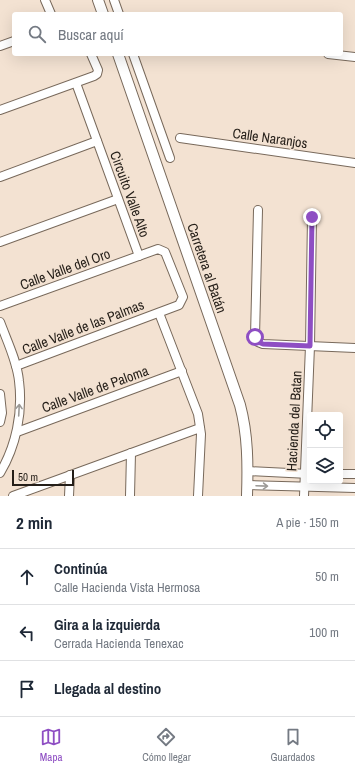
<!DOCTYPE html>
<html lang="es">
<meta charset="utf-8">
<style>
body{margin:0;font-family:"Archivo Narrow",sans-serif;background:#f6f6f7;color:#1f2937}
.controls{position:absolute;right:12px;bottom:12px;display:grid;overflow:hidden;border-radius:4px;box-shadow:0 4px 16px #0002}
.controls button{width:36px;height:36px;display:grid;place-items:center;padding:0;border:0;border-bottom:1px solid #e0e1e3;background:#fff;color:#1f2937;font:20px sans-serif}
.scale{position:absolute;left:12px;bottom:10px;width:62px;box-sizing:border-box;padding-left:4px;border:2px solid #241e18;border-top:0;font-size:11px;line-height:14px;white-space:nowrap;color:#241e18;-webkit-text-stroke:3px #f3e2d2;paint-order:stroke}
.stop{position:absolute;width:12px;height:12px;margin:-9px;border:3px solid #8e4ec3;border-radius:50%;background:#fff}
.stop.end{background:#8e4ec3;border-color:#fff;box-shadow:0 1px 4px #0008}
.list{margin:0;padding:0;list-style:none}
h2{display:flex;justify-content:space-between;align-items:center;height:52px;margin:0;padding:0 16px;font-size:17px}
h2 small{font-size:13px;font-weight:400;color:#747a83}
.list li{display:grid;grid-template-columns:26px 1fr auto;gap:12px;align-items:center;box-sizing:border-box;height:56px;padding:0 16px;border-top:1px solid #e0e1e3}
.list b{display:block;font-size:15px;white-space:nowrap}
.list p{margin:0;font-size:13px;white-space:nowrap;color:#747a83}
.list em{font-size:13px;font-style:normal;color:#747a83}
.icon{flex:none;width:22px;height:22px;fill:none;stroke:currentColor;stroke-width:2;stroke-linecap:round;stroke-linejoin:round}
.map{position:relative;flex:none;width:355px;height:496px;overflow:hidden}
.search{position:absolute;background:#fff;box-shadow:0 4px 16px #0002;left:12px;right:12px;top:12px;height:44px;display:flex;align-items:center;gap:10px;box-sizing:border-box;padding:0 14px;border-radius:4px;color:#747a83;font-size:15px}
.sheet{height:220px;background:#fff}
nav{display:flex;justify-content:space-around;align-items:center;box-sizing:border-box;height:56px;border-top:1px solid #e0e1e3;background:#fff;font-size:11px;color:#747a83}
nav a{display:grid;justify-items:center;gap:2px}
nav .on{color:#8e4ec3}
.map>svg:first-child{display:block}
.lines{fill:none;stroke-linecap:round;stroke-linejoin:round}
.minor-casing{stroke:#78695b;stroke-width:10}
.tertiary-casing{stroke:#78695b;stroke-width:12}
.minor{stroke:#fff;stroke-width:8}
.tertiary{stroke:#fff;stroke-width:10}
.oneway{stroke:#9c9a97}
.route{stroke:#8e4ec3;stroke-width:5}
.labels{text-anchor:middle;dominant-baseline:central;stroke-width:3;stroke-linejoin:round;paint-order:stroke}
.street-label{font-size:14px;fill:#241e18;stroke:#f3e2d2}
</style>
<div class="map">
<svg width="355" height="496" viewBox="0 0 355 496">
<rect width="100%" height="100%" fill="#f3e2d2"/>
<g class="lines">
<g class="minor-casing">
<g id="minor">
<path d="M45,0L51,14"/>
<path d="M114,0L119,14"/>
<path d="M0,46L14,41"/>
<path d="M133,54L170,158"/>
<path d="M328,54L355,57"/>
<path d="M76,83L139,256"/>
<path d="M0,110L94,76L97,74L98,70L91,54"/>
<path d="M180,138L355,163"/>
<path d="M0,177L97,141"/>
<path d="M258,210L255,337L258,342L263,344L355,348"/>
<path d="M0,242L118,199"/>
<path d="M0,306L158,249L165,252L183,297L179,305L16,366"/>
<path d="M159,313L198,414L201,434L198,496"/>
<path d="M0,322C7,341 17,361 19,381C23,413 16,446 0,473"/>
<path d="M0,394L2,413L0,422"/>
<path d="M17,432L182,371"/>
<path d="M248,471L309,474"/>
<path d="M340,474H355"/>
<path d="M247,485L355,488"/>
<path d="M13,496L200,428"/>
<path d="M69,496L70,475"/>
<path d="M130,496L131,453"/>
<path d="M304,496L310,346L312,217"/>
</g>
</g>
<g class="tertiary-casing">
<g id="tertiary">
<path d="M98,0L103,14"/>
<path d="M118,54L240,405C248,435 248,465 247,496"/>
</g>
</g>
<use href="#minor" class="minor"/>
<use href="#tertiary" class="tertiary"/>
</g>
<defs><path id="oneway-shaft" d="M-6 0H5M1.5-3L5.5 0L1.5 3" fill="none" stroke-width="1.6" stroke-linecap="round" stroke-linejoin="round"/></defs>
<g class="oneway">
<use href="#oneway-shaft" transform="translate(19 410) rotate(-87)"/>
<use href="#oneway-shaft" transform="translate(262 486) rotate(2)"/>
</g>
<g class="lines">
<path class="route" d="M255,337L258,342L263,344L310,346L312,217"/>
</g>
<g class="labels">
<g class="street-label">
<text transform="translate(270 138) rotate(8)">Calle Naranjos</text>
<text transform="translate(130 194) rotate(70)">Circuito Valle Alto</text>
<text transform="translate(207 268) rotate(71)">Carretera al Batán</text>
<text transform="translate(65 269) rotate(-20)">Calle Valle del Oro</text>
<text transform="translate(83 327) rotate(-21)">Calle Valle de las Palmas</text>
<text transform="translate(95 389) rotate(-20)">Calle Valle de Paloma</text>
<text transform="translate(294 421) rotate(-87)">Hacienda del Batan</text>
</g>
</g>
</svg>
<div class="controls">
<button><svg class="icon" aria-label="locate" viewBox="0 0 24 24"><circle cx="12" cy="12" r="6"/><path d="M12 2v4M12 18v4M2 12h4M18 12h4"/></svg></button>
<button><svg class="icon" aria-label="layers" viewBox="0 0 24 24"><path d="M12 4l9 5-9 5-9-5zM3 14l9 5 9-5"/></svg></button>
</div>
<div class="scale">50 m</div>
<div class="stop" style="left:255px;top:337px"></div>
<div class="stop end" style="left:312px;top:217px"></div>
<div class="search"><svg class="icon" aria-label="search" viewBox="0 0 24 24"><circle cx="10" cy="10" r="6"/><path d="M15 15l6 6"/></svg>Buscar aquí</div>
</div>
<section class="sheet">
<h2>2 min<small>A pie · 150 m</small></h2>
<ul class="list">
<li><svg class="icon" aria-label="ahead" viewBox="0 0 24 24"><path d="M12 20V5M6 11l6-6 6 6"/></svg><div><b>Continúa</b><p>Calle Hacienda Vista Hermosa</p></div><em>50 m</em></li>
<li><svg class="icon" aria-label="left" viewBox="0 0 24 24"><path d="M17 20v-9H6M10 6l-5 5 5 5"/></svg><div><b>Gira a la izquierda</b><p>Cerrada Hacienda Tenexac</p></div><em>100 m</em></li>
<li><svg class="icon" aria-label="arrive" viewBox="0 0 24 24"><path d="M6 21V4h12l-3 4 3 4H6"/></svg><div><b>Llegada al destino</b></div></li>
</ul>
</section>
<nav>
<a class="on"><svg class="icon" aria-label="map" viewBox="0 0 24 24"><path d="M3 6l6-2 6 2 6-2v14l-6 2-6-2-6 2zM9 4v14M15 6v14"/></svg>Mapa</a>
<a><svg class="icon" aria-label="directions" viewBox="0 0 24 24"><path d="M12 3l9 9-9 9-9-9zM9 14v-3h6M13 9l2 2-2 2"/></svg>Cómo llegar</a>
<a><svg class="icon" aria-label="saved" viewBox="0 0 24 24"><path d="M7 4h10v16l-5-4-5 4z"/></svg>Guardados</a>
</nav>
